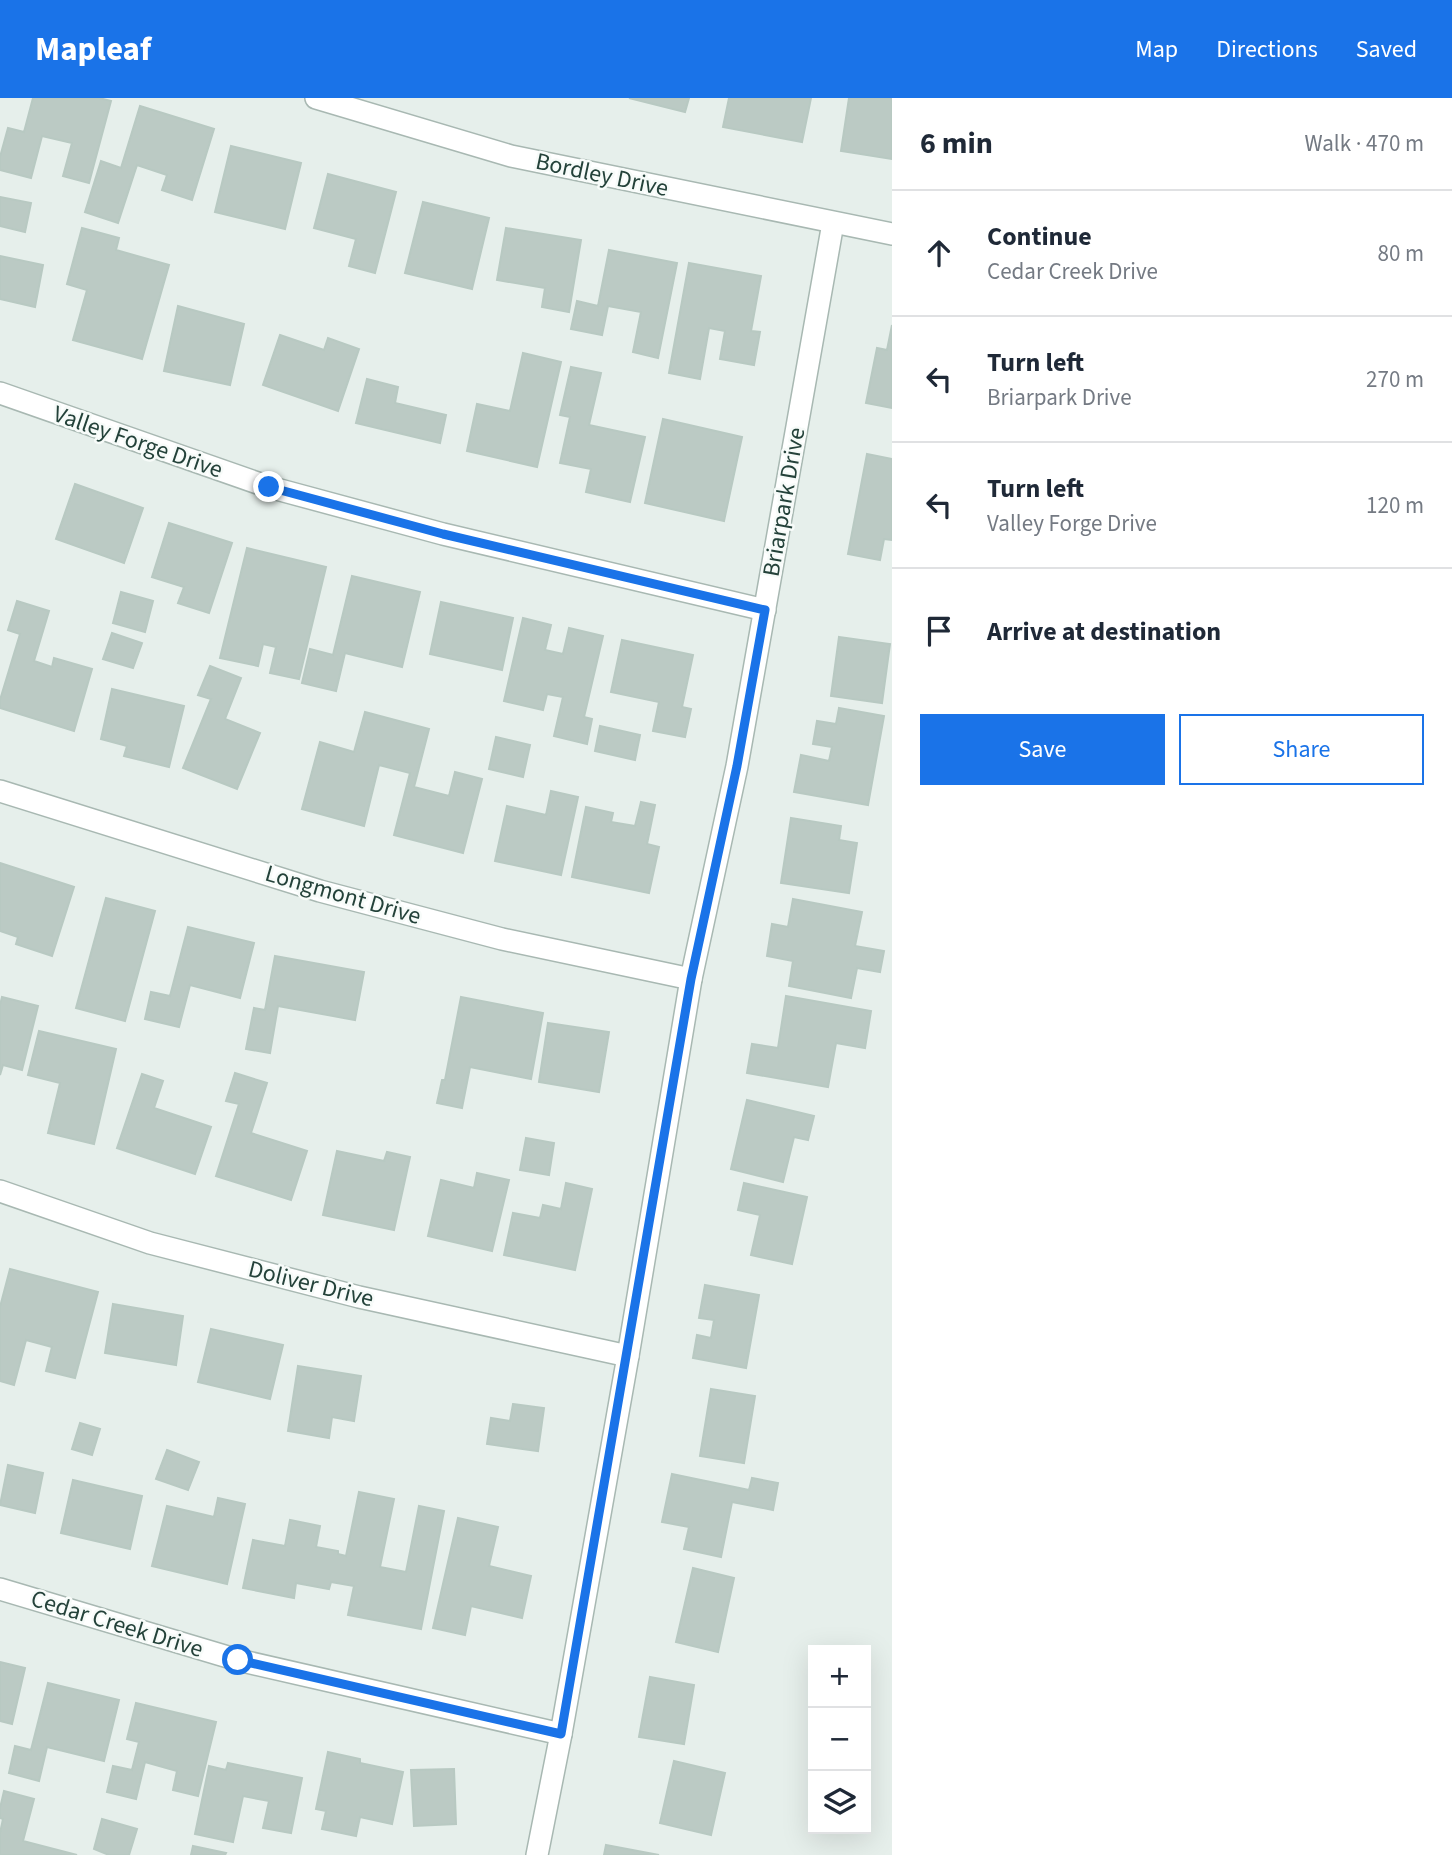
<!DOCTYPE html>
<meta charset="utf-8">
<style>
body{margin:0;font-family:"Source Sans 3",sans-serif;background:#f2f2f3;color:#1f2937}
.controls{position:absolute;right:21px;bottom:21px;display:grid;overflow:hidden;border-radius:0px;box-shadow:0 7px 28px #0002}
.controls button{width:63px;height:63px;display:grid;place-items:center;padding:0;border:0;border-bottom:2px solid #e0e1e3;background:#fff;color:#1f2937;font:35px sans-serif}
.stop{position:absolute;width:21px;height:21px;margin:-16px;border:5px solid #1a73e8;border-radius:50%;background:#fff}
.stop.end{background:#1a73e8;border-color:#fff;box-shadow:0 2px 7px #0008}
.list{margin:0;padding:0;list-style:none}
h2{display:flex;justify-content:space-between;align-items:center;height:91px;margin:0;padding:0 28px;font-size:30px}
h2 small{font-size:23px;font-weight:400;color:#747a83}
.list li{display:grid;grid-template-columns:46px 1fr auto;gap:21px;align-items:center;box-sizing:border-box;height:126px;padding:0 28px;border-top:2px solid #e0e1e3}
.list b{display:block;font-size:26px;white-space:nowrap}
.list p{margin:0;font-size:23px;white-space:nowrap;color:#747a83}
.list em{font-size:23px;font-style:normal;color:#747a83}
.actions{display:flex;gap:14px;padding:21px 28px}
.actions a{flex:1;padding:16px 0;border:2px solid #1a73e8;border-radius:0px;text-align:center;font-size:24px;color:#1a73e8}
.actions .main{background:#1a73e8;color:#fff}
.icon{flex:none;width:38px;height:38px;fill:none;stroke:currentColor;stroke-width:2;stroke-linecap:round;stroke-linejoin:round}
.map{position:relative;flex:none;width:892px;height:1757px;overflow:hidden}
header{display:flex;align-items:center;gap:42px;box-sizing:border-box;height:98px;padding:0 35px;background:#1a73e8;color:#fff}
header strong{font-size:33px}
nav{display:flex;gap:38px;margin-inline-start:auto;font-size:24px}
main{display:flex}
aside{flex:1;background:#fff}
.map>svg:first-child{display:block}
.building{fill:#bbcac4;stroke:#b8c9c2;stroke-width:2}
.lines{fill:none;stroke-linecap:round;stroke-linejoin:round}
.minor-casing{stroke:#a8b8b2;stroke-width:24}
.minor{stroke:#fff;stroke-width:21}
.route{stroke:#1a73e8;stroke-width:9}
.labels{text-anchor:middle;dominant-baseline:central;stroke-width:5;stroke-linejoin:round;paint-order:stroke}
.street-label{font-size:24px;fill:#24423a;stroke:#f7fbf9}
</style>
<header>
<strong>Mapleaf</strong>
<nav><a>Map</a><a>Directions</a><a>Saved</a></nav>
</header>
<main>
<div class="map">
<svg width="892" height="1757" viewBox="0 0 892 1757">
<rect width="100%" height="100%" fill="#e6efeb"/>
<g class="building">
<path d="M33,0H99L111,3L89,85L63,78L72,45L42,38L31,80L0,72V59L8,30L24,34Z"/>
<path d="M629,0H689L685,14Z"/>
<path d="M729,0H811L802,44L723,29Z"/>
<path d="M849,0H892V61L841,53Z"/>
<path d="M140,8L214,31L192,102L162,92L167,77L137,67L118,125L85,114L101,63L121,70Z"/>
<path d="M231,48L301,65L285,131L215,114Z"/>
<path d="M328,76L396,94L375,175L349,168L356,141L314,130Z"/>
<path d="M0,99L31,105L25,134L0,128Z"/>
<path d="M423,104L489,120L472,191L405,175Z"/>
<path d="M82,130L119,140L116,152L169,167L142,261L73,242L87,192L67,186Z"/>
<path d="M506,130L581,142L569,214L542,209L545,190L497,182Z"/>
<path d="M609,152L677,165L658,260L633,254L641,214L608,208L602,237L571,231L577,203L598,208Z"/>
<path d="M0,158L43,167L35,209L0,201Z"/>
<path d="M689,165L761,178L751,233L760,234L754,267L720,261L725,233L709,230L700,281L669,275Z"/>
<path d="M178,208L244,226L230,287L164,273Z"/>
<path d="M892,227V310L866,305L877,250L887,252Z"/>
<path d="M280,237L324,252L328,240L359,251L338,313L263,287Z"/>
<path d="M523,255L561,264L537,369L467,353L477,306L510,313Z"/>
<path d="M571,269L601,275L589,327L645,339L630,404L586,394L591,371L560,365L570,319L560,317Z"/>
<path d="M367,281L398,289L395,305L446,317L440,345L356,325Z"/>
<path d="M663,321L742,339L724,423L645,405Z"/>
<path d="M867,356L892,361V442L884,441L880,462L848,456Z"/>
<path d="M75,386L143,410L124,465L56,441Z"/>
<path d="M169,425L232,445L209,515L178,505L184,489L152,479Z"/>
<path d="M247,450L326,469L299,581L270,575L276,549L263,546L258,568L220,560Z"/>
<path d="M352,478L420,494L402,569L345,555L336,593L302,585L310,551L333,557Z"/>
<path d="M121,494L153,503L145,534L113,525Z"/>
<path d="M17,503L49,513L34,563L52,569L54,560L92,571L74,633L0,610V602L20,536L8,532Z"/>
<path d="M441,504L513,520L502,572L430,556Z"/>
<path d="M523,520L551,527L545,552L563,556L569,530L603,538L584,619L592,621L587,646L554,638L563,599L547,596L543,612L504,603Z"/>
<path d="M112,535L142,545L133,570L103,561Z"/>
<path d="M839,539L890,546L882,605L831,598Z"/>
<path d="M622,542L693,557L682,609L691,611L685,639L653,633L659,604L611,594Z"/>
<path d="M210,568L241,580L225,621L260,635L237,691L183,670L211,601L198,597Z"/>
<path d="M112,591L184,608L169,669L124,658L127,648L101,641Z"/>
<path d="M839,610L884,618L868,707L794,694L801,657L829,663L832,649L813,646L817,623L836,626Z"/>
<path d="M365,614L429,631L414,689L449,698L455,674L482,681L463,755L394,737L410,675L379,667L364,728L302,711L320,644L354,654Z"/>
<path d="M600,628L640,637L635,662L595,653Z"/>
<path d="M496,639L530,647L523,679L489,671Z"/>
<path d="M551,693L578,699L561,777L495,763L507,708L546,717Z"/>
<path d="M641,704L655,707L647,746L659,749L649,795L572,779L586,709L613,715L611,724L635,728Z"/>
<path d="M791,720L841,728L839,742L857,745L849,795L781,785Z"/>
<path d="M0,765L74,789L52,858L16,846L18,839L0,833Z"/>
<path d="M106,800L155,813L125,923L76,910Z"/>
<path d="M793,801L862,814L855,848L884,853L880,874L857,870L851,900L789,888L793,863L767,858L772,826L788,829Z"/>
<path d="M188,829L254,845L240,900L190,887L179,929L145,921L151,894L170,898Z"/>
<path d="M275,858L364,874L355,922L278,908L270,955L246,951L254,910L265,912Z"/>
<path d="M786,898L871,913L865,950L836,945L828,989L747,975L752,946L778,950Z"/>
<path d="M2,899L38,908L22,972L3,967L0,977V907Z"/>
<path d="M461,899L543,915L531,981L470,969L462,1010L437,1005L442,982H445Z"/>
<path d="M548,925L609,934L599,994L539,984Z"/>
<path d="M39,933L116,951L94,1046L48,1035L60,985L28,977Z"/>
<path d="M235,975L267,985L251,1035L307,1053L291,1102L216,1078L239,1006L226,1003Z"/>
<path d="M142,976L163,983L154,1010L211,1029L195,1076L117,1050Z"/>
<path d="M747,1002L814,1018L808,1042L794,1039L783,1084L731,1071Z"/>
<path d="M526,1040L554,1045L549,1077L520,1072Z"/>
<path d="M337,1053L384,1063L387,1054L410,1059L394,1132L323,1117Z"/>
<path d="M477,1075L509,1082L492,1153L428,1138L441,1082L474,1090Z"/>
<path d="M566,1085L592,1091L575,1172L504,1157L513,1115L540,1120L543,1107L561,1111Z"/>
<path d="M744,1085L807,1099L792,1166L751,1157L760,1117L738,1112Z"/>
<path d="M10,1171L98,1194L75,1280L46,1273L52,1249L26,1242L14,1287L0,1283V1209Z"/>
<path d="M705,1187L759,1197L746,1270L693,1260L697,1237L711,1240L714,1222L699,1220Z"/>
<path d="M113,1206L183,1218L176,1267L105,1255Z"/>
<path d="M211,1231L283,1247L270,1301L198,1284Z"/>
<path d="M298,1268L361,1278L354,1323L332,1319L329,1340L288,1333Z"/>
<path d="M711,1291L755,1298L744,1365L700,1358Z"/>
<path d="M513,1306L544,1310L538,1353L487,1346L491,1320L510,1323Z"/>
<path d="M80,1325L100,1331L92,1357L72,1351Z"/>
<path d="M167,1352L199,1364L188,1392L156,1381Z"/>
<path d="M8,1367L43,1375L35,1415L0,1407Z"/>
<path d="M672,1376L749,1392L752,1380L778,1385L773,1412L732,1404L721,1459L684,1451L689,1429L662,1424Z"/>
<path d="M73,1382L142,1398L130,1451L61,1435Z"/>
<path d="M359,1394L394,1401L380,1469L406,1474L419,1408L444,1413L421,1531L348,1517L354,1488L331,1484L329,1491L296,1485L294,1500L243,1490L253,1442L285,1448L290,1422L320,1428L316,1449L338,1453V1456L346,1458Z"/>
<path d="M218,1400L245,1406L227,1486L152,1468L167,1408L214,1419Z"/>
<path d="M458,1420L498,1429L489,1468L531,1478L522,1520L471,1508L465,1537L433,1530Z"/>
<path d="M693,1470L734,1480L718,1554L676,1544Z"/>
<path d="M0,1564L25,1570L12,1626L0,1623Z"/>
<path d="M650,1579L694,1587L684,1646L639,1639Z"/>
<path d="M48,1585L119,1602L104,1663L47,1649L39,1683L9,1675L15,1648L31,1652Z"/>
<path d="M136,1605L216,1624L198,1698L173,1692L177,1673L145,1664L136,1701L107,1694L113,1668L132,1672L139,1644L127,1641Z"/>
<path d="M328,1654L360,1661V1665L403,1674L392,1726L360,1719L356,1738L322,1731L326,1713L316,1711Z"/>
<path d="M674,1663L725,1675L711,1737L660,1725Z"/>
<path d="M228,1665L302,1680L291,1735L263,1730L269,1703L243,1698L233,1744L195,1736L209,1668L226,1672Z"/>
<path d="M454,1671L456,1726L414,1728L411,1672Z"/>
<path d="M4,1693L34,1701L23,1743L77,1757H0V1735L3,1721L0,1720V1710Z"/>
<path d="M102,1721L137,1731L129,1757H109L94,1751Z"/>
<path d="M606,1747L659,1757H604Z"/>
<path d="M193,1748L226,1755L225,1757H191Z"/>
</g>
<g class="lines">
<g class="minor-casing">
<g id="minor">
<path d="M316,0L511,58L892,136"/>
<path d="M0,295L269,389L443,436L765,512"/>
<path d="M0,693L320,793L502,841L691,881"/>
<path d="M0,1093L150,1145L359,1199L628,1258"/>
<path d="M0,1491L238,1562L561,1636"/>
<path d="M537,1757L561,1636L628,1258L691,881L737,668L833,125"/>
</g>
</g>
<use href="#minor" class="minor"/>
</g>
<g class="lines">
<path class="route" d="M238,1562L561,1636L691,881L737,668L765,512L443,436L269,389"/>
</g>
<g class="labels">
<g class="street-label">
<text transform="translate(602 77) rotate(12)">Bordley Drive</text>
<text transform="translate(138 344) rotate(19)">Valley Forge Drive</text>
<text transform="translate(784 404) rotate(-80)">Briarpark Drive</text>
<text transform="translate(343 797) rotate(16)">Longmont Drive</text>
<text transform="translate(311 1186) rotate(14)">Doliver Drive</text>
<text transform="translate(117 1526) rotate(17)">Cedar Creek Drive</text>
</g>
</g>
</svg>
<div class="controls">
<button>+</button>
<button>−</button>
<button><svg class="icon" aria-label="layers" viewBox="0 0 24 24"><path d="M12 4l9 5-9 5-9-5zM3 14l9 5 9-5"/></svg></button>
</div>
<div class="stop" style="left:238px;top:1562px"></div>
<div class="stop end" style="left:269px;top:389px"></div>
</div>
<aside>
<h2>6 min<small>Walk · 470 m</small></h2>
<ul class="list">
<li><svg class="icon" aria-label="ahead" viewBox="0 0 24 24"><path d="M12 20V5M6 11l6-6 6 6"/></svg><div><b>Continue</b><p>Cedar Creek Drive</p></div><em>80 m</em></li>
<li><svg class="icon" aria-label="left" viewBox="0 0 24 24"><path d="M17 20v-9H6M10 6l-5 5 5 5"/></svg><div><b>Turn left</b><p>Briarpark Drive</p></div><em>270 m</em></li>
<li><svg class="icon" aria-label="left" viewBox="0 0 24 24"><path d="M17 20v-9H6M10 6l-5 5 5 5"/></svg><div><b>Turn left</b><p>Valley Forge Drive</p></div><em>120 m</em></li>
<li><svg class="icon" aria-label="arrive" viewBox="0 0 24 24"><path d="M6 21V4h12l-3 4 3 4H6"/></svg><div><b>Arrive at destination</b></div></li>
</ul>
<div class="actions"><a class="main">Save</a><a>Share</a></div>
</aside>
</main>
